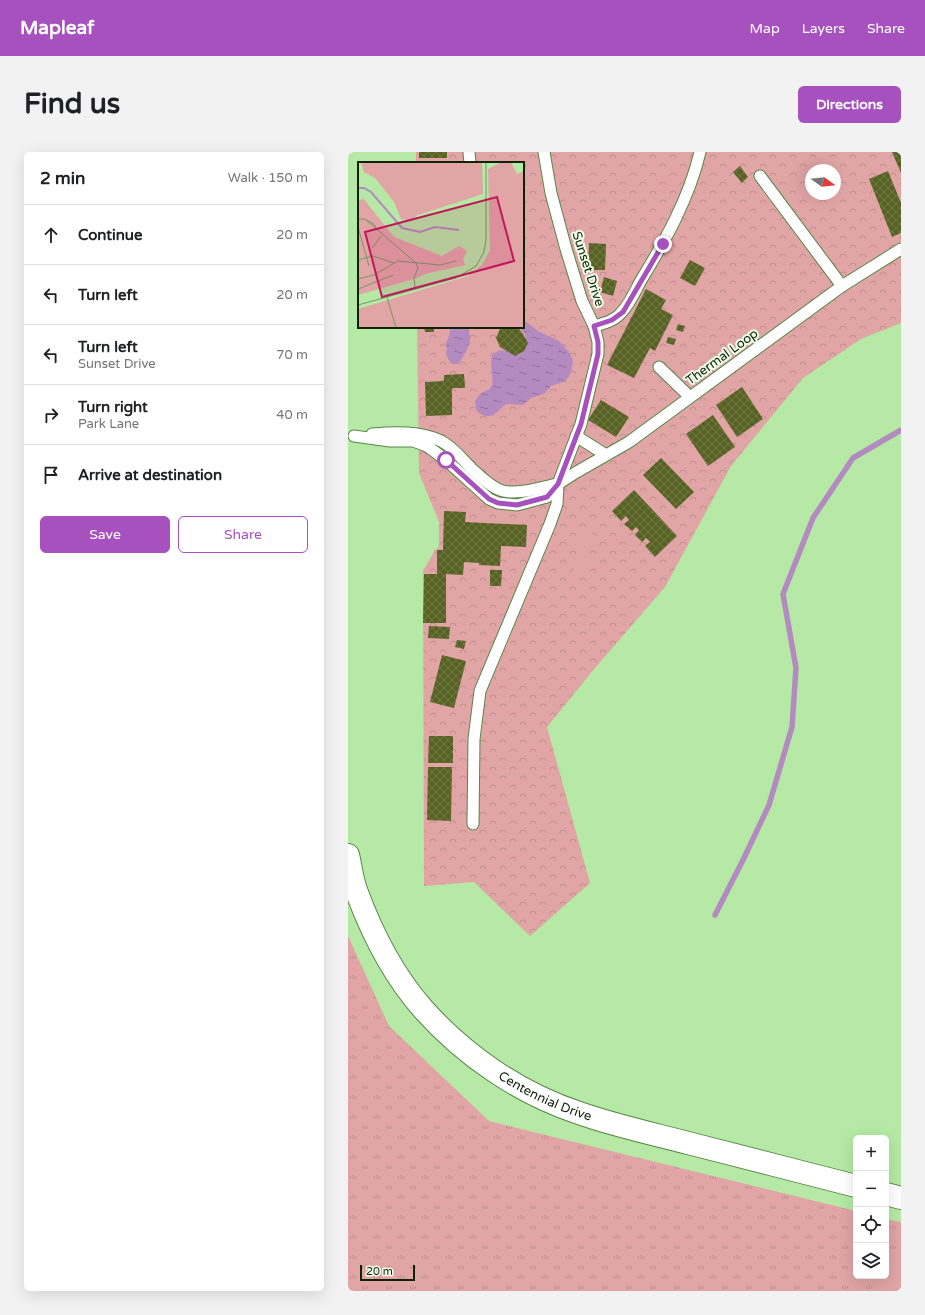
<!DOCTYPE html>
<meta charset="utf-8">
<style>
body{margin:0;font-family:"Varela Round",sans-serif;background:#f2f2f2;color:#202124}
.controls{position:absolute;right:12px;bottom:12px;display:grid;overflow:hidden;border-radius:6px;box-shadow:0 4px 16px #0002}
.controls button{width:36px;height:36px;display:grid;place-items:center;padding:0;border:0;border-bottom:1px solid #e0e0e0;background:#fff;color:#202124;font:20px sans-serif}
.compass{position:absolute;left:457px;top:12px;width:36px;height:36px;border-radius:50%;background:#fff;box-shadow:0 4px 16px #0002;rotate:105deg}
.scale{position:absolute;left:12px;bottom:10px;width:55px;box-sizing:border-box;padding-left:4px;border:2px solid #102309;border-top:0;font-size:11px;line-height:14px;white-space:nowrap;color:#102309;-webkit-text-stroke:3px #efffea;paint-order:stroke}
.stop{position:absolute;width:12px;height:12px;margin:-9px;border:3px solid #a751bf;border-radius:50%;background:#fff}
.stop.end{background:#a751bf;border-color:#fff;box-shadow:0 1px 4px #0008}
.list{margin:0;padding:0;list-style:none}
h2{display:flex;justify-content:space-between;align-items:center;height:52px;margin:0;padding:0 16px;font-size:17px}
h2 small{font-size:13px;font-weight:400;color:#757577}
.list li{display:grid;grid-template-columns:26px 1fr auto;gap:12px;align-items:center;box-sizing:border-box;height:60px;padding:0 16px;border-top:1px solid #e0e0e0}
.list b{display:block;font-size:15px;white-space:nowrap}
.list p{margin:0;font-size:13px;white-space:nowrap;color:#757577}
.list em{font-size:13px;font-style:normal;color:#757577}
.actions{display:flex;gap:8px;padding:12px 16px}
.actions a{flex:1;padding:9px 0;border:1px solid #a751bf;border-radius:6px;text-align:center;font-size:14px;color:#a751bf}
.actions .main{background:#a751bf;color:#fff}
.icon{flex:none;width:22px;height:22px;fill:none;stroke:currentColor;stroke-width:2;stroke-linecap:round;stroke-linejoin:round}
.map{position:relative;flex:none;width:553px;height:1139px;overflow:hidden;border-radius:6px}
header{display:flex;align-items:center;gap:24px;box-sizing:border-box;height:56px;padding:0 20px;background:#a751bf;color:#fff}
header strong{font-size:19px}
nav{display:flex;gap:22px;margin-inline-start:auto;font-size:14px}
.intro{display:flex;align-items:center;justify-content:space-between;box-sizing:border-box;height:96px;padding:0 24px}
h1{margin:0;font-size:28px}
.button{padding:10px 18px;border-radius:6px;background:#a751bf;color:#fff;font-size:14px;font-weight:700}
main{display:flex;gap:24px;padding:0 24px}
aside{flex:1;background:#fff;border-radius:6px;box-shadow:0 4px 16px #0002}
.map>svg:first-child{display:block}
.grass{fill:url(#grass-tufts)}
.park{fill:url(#park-crowns);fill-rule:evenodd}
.pitch{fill:#e1a5a6}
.water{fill:url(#water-ripples)}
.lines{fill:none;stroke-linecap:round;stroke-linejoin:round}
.stream{stroke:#b48bc0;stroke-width:5.5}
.building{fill:url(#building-cross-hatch)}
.lane-casing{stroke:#568646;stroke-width:13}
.secondary-casing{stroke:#568646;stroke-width:24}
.lane{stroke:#fff;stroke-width:11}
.secondary{stroke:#fff;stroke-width:22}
.route{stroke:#a751bf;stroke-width:5}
.labels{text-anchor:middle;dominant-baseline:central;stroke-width:4;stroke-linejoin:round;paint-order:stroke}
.street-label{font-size:13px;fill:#102309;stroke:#efffea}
.inset-river{fill:none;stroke:#b48bc0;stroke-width:2}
.inset-road{fill:none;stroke:#739a67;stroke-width:1}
.view{fill:#c2185b;fill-opacity:0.15;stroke:#c2185b;stroke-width:2}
.inset-edge{fill:none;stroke:#102309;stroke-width:2}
</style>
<header>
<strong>Mapleaf</strong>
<nav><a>Map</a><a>Layers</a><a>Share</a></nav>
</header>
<div class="intro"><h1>Find us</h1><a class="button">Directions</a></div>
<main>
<aside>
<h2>2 min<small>Walk · 150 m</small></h2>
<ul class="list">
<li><svg class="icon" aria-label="ahead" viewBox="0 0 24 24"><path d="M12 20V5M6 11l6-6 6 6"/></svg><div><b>Continue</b></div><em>20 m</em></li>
<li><svg class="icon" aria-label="left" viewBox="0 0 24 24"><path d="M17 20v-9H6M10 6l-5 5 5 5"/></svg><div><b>Turn left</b></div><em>20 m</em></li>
<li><svg class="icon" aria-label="left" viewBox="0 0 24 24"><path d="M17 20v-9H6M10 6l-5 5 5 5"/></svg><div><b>Turn left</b><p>Sunset Drive</p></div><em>70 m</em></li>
<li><svg class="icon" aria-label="right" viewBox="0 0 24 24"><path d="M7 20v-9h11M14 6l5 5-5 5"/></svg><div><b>Turn right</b><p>Park Lane</p></div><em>40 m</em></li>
<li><svg class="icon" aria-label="arrive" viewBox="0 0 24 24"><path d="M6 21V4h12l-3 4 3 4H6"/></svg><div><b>Arrive at destination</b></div></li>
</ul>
<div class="actions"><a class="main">Save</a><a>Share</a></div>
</aside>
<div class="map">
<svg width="553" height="1139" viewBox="0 0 553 1139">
<defs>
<pattern id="grass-tufts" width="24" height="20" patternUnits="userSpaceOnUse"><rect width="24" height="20" fill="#e1a5a6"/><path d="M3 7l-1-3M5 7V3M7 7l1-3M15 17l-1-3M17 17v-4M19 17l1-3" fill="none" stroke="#c08e8e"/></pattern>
<pattern id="park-crowns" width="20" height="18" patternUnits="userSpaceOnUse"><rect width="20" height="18" fill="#e1a5a6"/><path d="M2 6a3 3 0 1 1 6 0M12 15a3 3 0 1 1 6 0" fill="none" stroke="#c08e8e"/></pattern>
<pattern id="water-ripples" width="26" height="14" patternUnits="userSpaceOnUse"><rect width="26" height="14" fill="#b48bc0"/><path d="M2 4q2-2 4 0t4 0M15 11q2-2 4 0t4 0" fill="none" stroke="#91719a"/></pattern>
<pattern id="building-cross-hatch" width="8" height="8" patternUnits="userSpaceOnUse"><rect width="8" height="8" fill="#576223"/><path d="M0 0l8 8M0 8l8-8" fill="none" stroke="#6f7948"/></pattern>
</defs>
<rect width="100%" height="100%" fill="#b5e9a5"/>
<path class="grass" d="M0,784L41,874L141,969L508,1059V1124H538V1067L553,1070V1139H0Z"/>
<path class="park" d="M68,0H553V171L513,187L455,226L383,314L317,435L247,516L199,575L242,731L182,784L126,730L76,734L75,419L87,398L91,395V370L71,321L69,175H175V11H68ZM463,18H487V42H463Z"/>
<g class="pitch">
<path d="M236,376L250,386L240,402L226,393Z"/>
<path d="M234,403L243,409L228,433L219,427Z"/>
<path d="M545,1111L553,1113V1139H525L528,1124H538V1113Z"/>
</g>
<g class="water">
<path d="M175,167L190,179L211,189L222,201L225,210L223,220L220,226L215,230L203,234L197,241L183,246L175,253L158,252C148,260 143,271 129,259L127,250C133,237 139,241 143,235C147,230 141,212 144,203C157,192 159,204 172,202C180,193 181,182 170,175H175Z"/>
<path d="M103,175H120C120,179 122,181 122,185C123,192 115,207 110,212H104L100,207L98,202L99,197L98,191L100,187Z"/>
</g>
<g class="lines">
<path class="stream" d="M367,763L396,706L421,653L444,575L448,516L435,442L465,366L505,306L553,278"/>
</g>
<g class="building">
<rect x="71" y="0" width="28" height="6"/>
<path d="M544,0H553V21Z"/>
<path d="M392,14L400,25L394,31L385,20Z"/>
<path d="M540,19L553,51V81L544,85L521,27Z"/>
<path d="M241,91L258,92L257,118H240Z"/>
<path d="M342,108L357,116L347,134L332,126Z"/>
<path d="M256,125L269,129L265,144L252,140Z"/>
<path d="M298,137L318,148L313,157L325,163L307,199L302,196L286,226L259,213Z"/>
<path d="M330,172L337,174L335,180L328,178Z"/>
<path d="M76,175H86V180H77Z"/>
<path d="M156,175H167L171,177L175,182L180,191L176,199L167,204L152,195L148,186L152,177Z"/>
<path d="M320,185L328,187L326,193L318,191Z"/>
<path d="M116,222L117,236H104V263L78,264L77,230L96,229V223Z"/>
<path d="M394,235L415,267L389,285L368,253Z"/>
<path d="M253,248L281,265L268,285L240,268Z"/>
<path d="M365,263L387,295L360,314L338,282Z"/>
<path d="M313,306L346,340L328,357L295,323Z"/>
<path d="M286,338L329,384L307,405L297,394L302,390L298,386L294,390L287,383L291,378L288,375L284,379L276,372L281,368L278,364L273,369L264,359Z"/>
<path d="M96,359L118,360L117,370L179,373L178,395L153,394L152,414L131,413V411L116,410L115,423L98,422V471H75L76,422H89V398H95Z"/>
<path d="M142,418H154L153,434H142Z"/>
<path d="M81,474L102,475L101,487L80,486Z"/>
<path d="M109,488L118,489L116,497L107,495Z"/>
<path d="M94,503L118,509L106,556L82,550Z"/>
<path d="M81,584H105V611H80Z"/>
<path d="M80,615H104L103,669L79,668Z"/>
</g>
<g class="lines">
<g class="lane-casing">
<g id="lane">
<path d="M121,0L122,11"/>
<path d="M412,24L494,134"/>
<path d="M246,174C257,171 266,169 273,161C281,153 287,140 292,130C317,89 341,47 352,0"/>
<path d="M311,215L342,245"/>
<path d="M24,282C48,280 72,279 93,289C105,295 114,307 123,316C132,324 143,336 155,339C171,343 194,335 210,332"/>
<path d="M6,284L42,289H65L79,294L98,308L141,347L150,351L169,353L199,345L210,332L227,321L281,290L494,134L553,97"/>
<path d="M228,284L258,303"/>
<path d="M125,672L126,587L132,539L202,372L209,352L210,332L233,272L250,202V190L246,174L234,149L218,97L203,41L196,0"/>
</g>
</g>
<g class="secondary-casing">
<g id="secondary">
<path id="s1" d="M0,703C3,715 4,727 8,738C23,779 46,824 75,857C117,904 171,941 231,961C268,974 306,982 344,992C399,1006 453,1020 508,1034"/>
<path d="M538,1042L553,1046"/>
</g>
</g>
<use href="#lane" class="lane"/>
<use href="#secondary" class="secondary"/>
</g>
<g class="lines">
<path class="route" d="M98,308L141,347L150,351L169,353L199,345L210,332L233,272L250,202V190L246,174L264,168L275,160L315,92"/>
</g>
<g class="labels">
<g class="street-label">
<text transform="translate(240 117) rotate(72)">Sunset Drive</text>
<text transform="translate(374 205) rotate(-36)">Thermal Loop</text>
<text stroke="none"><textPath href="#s1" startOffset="325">Centennial Drive</textPath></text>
</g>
</g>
<g transform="translate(10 10)">
<rect width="166" height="166" fill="#b5e9a5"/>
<path d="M144,0H153L159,12L166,9V166H0V147L110,114L124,103L132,88L130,7Z" fill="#e1a5a6"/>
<path d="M3,0H42L43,4L36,11L52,41L64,48L53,59L43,57L36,40L17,16L6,10ZM5,149L12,151L18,166H0V150Z" fill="#e1a5a6"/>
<path d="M30,0H124L125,32L60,53L54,47ZM5,36L36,75L84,94L101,84L109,89L105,97L107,103L67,112L59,116L0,133V40Z" fill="#e1a5a6"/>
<path d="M54,0H68L72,5L80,27L73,39L64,40L55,34L48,13V7ZM5,38L11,45L3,52L0,42Z" fill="#e1a5a6"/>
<path class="inset-river" d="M0,26H6L13,30L44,66L62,70L77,65L101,68"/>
<path class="inset-road" d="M0,57H7L58,101L60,106L56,116L57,125M9,58L17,63V67M0,65L11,104M14,86L24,73M0,98L15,94L36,101M0,117L16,113L40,99L82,103L98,99M0,127L35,113M29,135L38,166M0,143L98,116L118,104L126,90L128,78V0"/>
<path class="view" d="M139,35L156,99L24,135L7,70Z"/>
<rect width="166" height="166" class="inset-edge"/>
</g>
</svg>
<div class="controls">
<button>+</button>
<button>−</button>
<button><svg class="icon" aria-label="locate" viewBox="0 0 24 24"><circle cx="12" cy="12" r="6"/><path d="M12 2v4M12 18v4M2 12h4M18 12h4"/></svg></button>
<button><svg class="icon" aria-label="layers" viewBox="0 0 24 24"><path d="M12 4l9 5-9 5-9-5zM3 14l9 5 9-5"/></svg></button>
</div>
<svg class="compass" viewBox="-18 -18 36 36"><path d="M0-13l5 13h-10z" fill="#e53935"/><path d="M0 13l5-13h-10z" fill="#757577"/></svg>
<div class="scale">20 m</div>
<div class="stop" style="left:98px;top:308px"></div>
<div class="stop end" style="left:315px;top:92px"></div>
</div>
</main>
